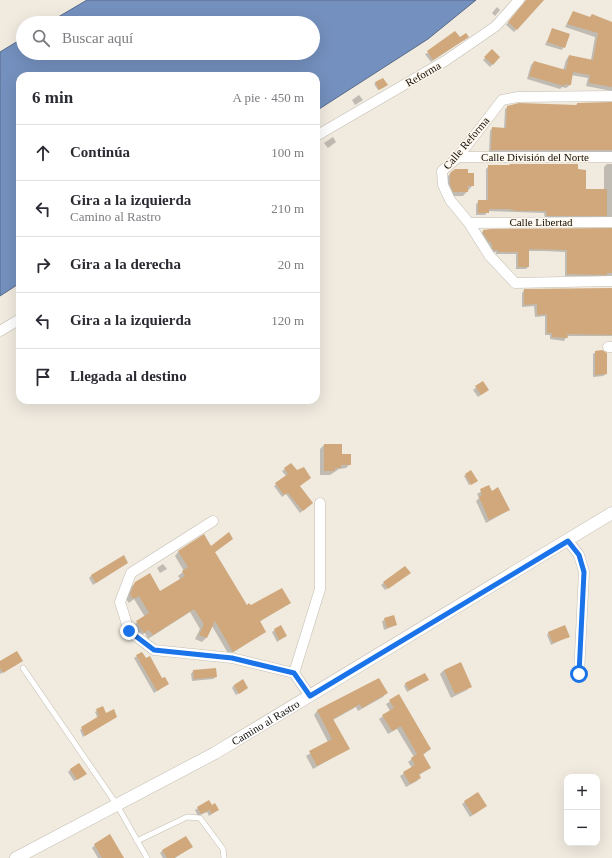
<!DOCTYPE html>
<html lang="es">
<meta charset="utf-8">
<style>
body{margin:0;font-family:Georgia,serif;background:#f7f7f7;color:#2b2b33}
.controls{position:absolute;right:12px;bottom:12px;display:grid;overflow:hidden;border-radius:8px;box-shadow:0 4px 16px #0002}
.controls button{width:36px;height:36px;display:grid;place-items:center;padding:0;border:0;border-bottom:1px solid #e1e1e2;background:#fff;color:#2b2b33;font:20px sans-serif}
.stop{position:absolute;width:12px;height:12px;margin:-9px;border:3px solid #1a73e8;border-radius:50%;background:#fff}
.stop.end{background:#1a73e8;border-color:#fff;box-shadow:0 1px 4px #0008}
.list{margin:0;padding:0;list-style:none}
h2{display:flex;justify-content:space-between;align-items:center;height:52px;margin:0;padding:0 16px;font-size:17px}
h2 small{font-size:13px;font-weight:400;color:#7c7c81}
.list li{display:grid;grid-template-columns:26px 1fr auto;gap:12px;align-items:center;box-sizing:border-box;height:56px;padding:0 16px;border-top:1px solid #e1e1e2}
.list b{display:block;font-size:15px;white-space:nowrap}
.list p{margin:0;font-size:13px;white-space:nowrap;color:#7c7c81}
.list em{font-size:13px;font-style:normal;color:#7c7c81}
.icon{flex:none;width:22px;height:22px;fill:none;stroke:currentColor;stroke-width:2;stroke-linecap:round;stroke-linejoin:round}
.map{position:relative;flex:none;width:612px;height:858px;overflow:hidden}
.search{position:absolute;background:#fff;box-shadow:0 4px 16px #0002;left:16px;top:16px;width:304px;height:44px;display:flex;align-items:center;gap:10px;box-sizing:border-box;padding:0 14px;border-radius:22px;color:#7c7c81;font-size:15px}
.panel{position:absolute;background:#fff;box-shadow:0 4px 16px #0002;left:16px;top:72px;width:304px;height:332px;border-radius:12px}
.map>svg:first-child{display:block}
.water{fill:#7490be;stroke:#576a89}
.shadow{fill:#0003}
.building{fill:#d0a87b}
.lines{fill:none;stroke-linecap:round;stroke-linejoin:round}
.service-casing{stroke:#c4beb3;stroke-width:6}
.minor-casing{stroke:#c4beb3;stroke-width:11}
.tertiary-casing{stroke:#c4beb3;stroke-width:13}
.service{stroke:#fff;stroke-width:5}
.minor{stroke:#fff;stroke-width:10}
.tertiary{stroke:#fff;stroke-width:12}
.route{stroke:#1a73e8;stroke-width:5}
.labels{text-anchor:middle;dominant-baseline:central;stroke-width:3;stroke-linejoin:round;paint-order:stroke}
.street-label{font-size:11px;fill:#12100c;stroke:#fef7ec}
</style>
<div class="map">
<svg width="612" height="858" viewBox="0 0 612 858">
<rect width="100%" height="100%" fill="#f0eadf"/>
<path class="water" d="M87,0H476L428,39L316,111V76H20V283L0,296V52L23,38V53H313V23H48Z"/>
<g class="shadow">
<path d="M527,0H538L540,3L514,32L506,25Z"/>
<path d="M497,7L500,10L495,16L492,13Z"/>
<path d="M573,12L612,24V91L586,86L588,78L571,75L570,85L566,88L562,87L560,89L527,79L531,65L534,62L563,71L566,60L569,56L591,60L595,37L565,27Z"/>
<path d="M553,29L569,34L562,50L545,45Z"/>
<path d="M459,39H465L431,62L425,54Z"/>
<path d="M492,51L499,57L490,67L483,60Z"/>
<path d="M383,79L386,86L378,90L374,84Z"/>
<path d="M359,95L363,100L355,105L352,100Z"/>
<path d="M612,103V154L489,153L490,131L492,128L504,129L505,109L508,107L575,106L577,104Z"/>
<path d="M333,137L336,142L328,148L324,143Z"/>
<path d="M607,164H612V219L545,218L544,213L488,211L485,215H476V204L479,201H486V169L489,166L577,170L585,190H604V167Z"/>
<path d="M451,173L473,185L463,196H450L446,178Z"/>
<path d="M612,230V276H565V252L544,251H528V267L526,269H516V254H496V252H491L489,244H486L481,234L483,231Z"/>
<path d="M612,289V336H567L564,341L550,339V335H545V316L535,317L534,306L522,307V293L524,290Z"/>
<path d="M596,352L606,374L603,376L593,377V354Z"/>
<path d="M483,382L485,392L478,397L473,390Z"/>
<path d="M324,445L341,455L350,464L346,468L339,469L330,475H320V449Z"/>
<path d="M291,465L299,487L309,505L300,513L286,494L282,497L274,486L286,476L282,471Z"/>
<path d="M471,472L475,482L469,485L464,476Z"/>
<path d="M488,487L491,492L509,510L486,523L476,501L479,498L477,494Z"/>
<path d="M232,539L214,553L246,606L290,603L259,622L265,632L229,655L212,626L206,638L202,642L195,639L200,629L190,612L148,639L145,633L139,637L132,626L145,617L134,599L129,603L126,599L130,588L135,583L160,592L180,579L178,576L184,571L175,556L179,551L211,547Z"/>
<path d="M127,563L93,585L89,578L92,575Z"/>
<path d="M163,564L167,569L160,573L157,568Z"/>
<path d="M405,567L407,575L385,590L381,585Z"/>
<path d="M393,616L396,625L384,630L382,621Z"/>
<path d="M275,630L286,636L277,642L272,632Z"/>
<path d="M549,632L569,636L551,645L547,635Z"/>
<path d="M142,653L162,679L168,684L154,693L134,658Z"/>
<path d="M0,662L19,663L0,674Z"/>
<path d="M444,670L471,686L467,690L451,698L440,674Z"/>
<path d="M193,671L216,677L213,679L192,681L191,674Z"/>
<path d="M378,679L386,693L383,697L358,711L356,707L333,720L348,749L313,769L306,756L328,742L314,715L317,711Z"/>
<path d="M428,680L407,692L404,686L406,683Z"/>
<path d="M234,685L247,688L236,695L232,688Z"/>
<path d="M399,696L430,749L423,755L430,768L419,775L420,777L417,781L406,787L400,776L412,768L408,762L414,757L397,729L388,734L379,719L390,711L386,704Z"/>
<path d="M102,707L106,714L116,717L83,737L80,730L98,719L95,712Z"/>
<path d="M71,769L83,776L74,781L68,772Z"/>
<path d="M477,793L483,808L470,817L462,804Z"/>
<path d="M209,801L212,806L218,810L209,816L207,812L198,816L195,810Z"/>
<path d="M95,845L123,858H98L92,848Z"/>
<path d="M191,847L175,858H163L160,853L163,850Z"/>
</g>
<g class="building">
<path d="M526,0H544L517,30L508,22Z"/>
<path d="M573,11L590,17L592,14L612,22V87L589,83L590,75L573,72L571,85L565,84L564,86L529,76L534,61L566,70L569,55L593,60L598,33L567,24Z"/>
<path d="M552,28L570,34L565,48L547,42Z"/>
<path d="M455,31L460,37L466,33L469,37L433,60L427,51Z"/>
<path d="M492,49L500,57L493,65L484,57Z"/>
<path d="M383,78L388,85L379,90L375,82Z"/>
<path d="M612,102V150H491L492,127L506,128L507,106L519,103L577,105V103Z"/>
<path d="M510,164H578V169L586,170V189H607V216H547L546,211H517L509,209H489V213H478V200H488V165H509Z"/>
<path d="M455,169H468V173H474V186H468V192H453L450,184V173Z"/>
<path d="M612,228V273H607V275L567,274V250L529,249V267H518V252H498V250H493L491,242H489L483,233V230L491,229Z"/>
<path d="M612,288V335L567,334L568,338L552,337V333H547V314L537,315V304L524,305V289Z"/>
<path d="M602,350L607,353V374L595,375V351Z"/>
<path d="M483,381L489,390L481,395L475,386Z"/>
<path d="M324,444H342V454H351V465H341V468H335V471H324Z"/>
<path d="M291,463L297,470L304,467L311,478L300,486L313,503L303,511L288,493L284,495L275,483L288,474L284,468Z"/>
<path d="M471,470L478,481L471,485L465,474Z"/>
<path d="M489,485L492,491L498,487L510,510L489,520L479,497L482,495L480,489Z"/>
<path d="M229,532L233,539L215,552L247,605L249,603L251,605L282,588L291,603L260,621L266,632L233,652L215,621L207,638L199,635L204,624L194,609L153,635L149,630L144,633L136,621L149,613L139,596L133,599L130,594L135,582L150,573L160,591L185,576L182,571L188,567L178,551L204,534L211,546Z"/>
<path d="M124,555L128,563L96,583L91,575Z"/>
<path d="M405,566L411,573L388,589L383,582Z"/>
<path d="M394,615L397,625L387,628L384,618Z"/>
<path d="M281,625L287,636L279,640L274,629Z"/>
<path d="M565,625L570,637L553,643L548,632Z"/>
<path d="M17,651L23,661L3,673L0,668V661Z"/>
<path d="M142,652L146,658L150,656L162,678L165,677L169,684L157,691L136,655Z"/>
<path d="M461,662L472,687L455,694L444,670Z"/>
<path d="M216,668L217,677L194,679L193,670Z"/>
<path d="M425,673L429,680L409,690L405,683Z"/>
<path d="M379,678L388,693L362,708L360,704L333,719L350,749L317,766L309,751L332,739L317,710Z"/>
<path d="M243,679L248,688L239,694L234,685Z"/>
<path d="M399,694L431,749L423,754L431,768L419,774L421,778L410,784L403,772L415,765L411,758L417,754L401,726L392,731L382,715L394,708L389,700Z"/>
<path d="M103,706L106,713L114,709L117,717L85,736L81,727L99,716L96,709Z"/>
<path d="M79,763L87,774L77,780L70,769Z"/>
<path d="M478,792L487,806L473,815L464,801Z"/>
<path d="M209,800L212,805L215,803L219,810L211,814L210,810L201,814L197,807Z"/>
<path d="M110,834L124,858H102L94,844Z"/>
<path d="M186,836L193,847L174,858H167L162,850Z"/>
</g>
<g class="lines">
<g class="service-casing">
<g id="service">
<path d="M23,668L117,805L147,858"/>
<path d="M137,841L187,817L200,818L223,849L224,858"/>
</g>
</g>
<g class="minor-casing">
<g id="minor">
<path d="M612,96L518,97L502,100L458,157L442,171L443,185L450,200L469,223L489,255L515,283L612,281"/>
<path d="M316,136L445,61L496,26L519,0"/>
<path d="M458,157H612"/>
<path d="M469,223L612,222"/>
<path d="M0,331L20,319"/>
<path d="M608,347H612"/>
<path d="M213,521L131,573L120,602L129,631L154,650L232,658L294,673L310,696"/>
<path d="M568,541L579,555L584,572L579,674"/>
<path d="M294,673L320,589V503"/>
</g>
</g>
<g class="tertiary-casing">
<g id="tertiary">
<path id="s1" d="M16,858L215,753L612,513"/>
</g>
</g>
<use href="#service" class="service"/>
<use href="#minor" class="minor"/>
<use href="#tertiary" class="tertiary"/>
</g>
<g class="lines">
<path class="route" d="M129,631L154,650L232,658L294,673L310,696L568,541L579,555L584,572L579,674"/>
</g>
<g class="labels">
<g class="street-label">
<text transform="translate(423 74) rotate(-30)">Reforma</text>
<text transform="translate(466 143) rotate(-50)">Calle Reforma</text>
<text x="535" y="157">Calle División del Norte</text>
<text x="541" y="222">Calle Libertad</text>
<text stroke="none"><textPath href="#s1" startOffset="284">Camino al Rastro</textPath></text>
</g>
</g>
</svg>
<div class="controls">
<button>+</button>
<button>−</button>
</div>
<div class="stop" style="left:579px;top:674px"></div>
<div class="stop end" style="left:129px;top:631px"></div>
<div class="search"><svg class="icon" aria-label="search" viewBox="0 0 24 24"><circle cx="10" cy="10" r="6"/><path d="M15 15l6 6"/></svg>Buscar aquí</div>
<section class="panel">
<h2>6 min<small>A pie · 450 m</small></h2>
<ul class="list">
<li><svg class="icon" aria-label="ahead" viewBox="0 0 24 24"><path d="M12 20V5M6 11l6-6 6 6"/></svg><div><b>Continúa</b></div><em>100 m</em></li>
<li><svg class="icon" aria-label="left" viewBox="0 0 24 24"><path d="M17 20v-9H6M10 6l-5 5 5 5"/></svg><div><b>Gira a la izquierda</b><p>Camino al Rastro</p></div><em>210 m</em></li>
<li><svg class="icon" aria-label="right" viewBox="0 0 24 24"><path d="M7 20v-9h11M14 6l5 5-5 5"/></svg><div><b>Gira a la derecha</b></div><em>20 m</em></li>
<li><svg class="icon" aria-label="left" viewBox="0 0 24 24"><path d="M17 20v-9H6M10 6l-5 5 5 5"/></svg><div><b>Gira a la izquierda</b></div><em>120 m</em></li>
<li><svg class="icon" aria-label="arrive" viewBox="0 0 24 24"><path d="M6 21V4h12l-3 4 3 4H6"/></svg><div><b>Llegada al destino</b></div></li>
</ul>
</section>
</div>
